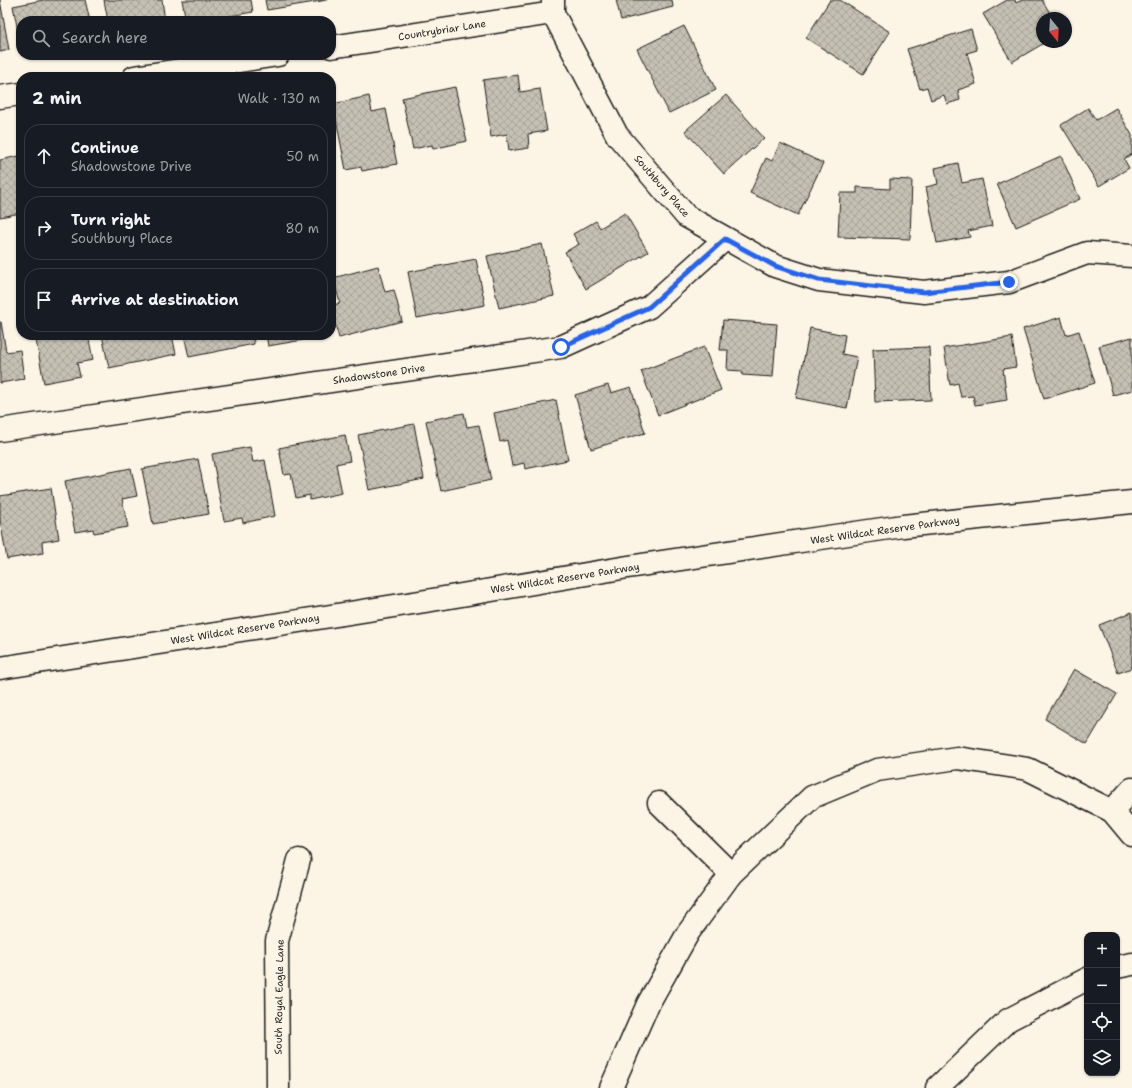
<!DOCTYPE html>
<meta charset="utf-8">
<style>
body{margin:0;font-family:"Shantell Sans",sans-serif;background:#242831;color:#f1f3f6}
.controls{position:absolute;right:12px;bottom:12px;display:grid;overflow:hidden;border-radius:8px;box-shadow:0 1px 3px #0004}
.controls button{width:36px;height:36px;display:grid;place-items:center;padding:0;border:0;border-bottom:1px solid #363941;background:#171b24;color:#f1f3f6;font:20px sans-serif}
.compass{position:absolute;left:1036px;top:12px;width:36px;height:36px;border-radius:50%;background:#171b24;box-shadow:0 1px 3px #0004;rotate:162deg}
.stop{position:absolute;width:12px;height:12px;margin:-9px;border:3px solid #2563eb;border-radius:50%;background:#fff}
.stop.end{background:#2563eb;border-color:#fff;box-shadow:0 1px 4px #0008}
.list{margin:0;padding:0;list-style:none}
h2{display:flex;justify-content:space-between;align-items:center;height:52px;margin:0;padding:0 16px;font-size:17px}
h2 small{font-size:13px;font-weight:400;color:#9ea1a6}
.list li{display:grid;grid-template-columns:26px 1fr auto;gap:12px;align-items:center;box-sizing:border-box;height:64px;margin:0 8px 8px;padding:0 8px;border:1px solid #363941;border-radius:16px}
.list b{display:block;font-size:15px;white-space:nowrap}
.list p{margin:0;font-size:13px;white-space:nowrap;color:#9ea1a6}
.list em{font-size:13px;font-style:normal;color:#9ea1a6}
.icon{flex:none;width:22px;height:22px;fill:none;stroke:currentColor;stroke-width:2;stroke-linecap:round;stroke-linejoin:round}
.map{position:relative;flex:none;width:1132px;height:1088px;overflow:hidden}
.search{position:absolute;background:#171b24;box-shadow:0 1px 3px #0004;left:16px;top:16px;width:320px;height:44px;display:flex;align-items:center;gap:10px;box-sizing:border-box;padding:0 14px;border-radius:16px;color:#9ea1a6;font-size:15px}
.panel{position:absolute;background:#171b24;box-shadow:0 1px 3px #0004;left:16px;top:72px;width:320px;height:268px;border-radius:16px}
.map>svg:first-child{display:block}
.building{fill:url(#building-cross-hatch);stroke:#1c1c1c}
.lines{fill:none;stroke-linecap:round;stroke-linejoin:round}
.street-casing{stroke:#1c1c1c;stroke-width:25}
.secondary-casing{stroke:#1c1c1c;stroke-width:25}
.street{stroke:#fcf5e5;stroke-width:22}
.secondary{stroke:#fcf5e5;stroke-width:22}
.route{stroke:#2563eb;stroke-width:5}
.labels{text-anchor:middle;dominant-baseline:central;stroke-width:3.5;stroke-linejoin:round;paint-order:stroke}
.street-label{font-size:10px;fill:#1c1c1c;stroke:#fcf5e5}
</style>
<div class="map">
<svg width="1132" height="1088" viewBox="0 0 1132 1088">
<defs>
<pattern id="building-cross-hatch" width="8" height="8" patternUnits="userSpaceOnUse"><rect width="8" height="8" fill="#c4c0b3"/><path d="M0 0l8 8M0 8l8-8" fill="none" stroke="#a8a499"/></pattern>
</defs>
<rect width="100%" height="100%" fill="#fcf5e5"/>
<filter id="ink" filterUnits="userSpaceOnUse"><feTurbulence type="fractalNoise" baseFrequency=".025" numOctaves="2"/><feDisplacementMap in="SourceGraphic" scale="8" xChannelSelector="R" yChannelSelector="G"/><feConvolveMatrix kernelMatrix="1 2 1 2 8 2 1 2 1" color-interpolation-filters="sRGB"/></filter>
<g filter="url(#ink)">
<g class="building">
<path d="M0,0L9,50L0,52Z"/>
<path d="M43,0H85L90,21H21V47L13,6Z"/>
<path d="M104,0H162L165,21H108Z"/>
<path d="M182,0H251L253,12L200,21H186Z"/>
<path d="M265,0H327L267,10Z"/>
<path d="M616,0H672L673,7L621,20Z"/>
<path d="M830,0H840L890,32L863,74L806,38Z"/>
<path d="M1007,0H1015L1016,3L1022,0H1042L1053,18H1042V42H1046L1012,62L983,14Z"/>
<path d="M684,26L716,90L669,113L637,49Z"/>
<path d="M971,29L977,50L967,53L976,84L958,90L960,100L947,104L944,95L931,100L927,87L920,89L907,49Z"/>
<path d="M518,75L520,92L540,89L547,131L528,134L529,148L509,151L507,134L491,137L483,80Z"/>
<path d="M455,87L467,141L433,149L432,145L413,149L402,98Z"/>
<path d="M726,95L764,138L724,174L685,131Z"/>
<path d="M369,96L372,112L386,109L397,164L362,171L361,167L346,170L333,104Z"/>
<path d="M1088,108L1096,120L1116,108L1132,135V154L1124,159L1129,168L1099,186L1061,125Z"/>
<path d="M780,143L823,163L798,215L750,193L766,158L772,161Z"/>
<path d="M19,156L21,164V213L0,217V160Z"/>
<path d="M1061,156L1080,199L1016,227L997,184Z"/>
<path d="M958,163L962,183L982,179L992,226L968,231L970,237L937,243L926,187L938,184L935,168Z"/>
<path d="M890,179L912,180L910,239L838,237L840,193H857V187L890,189Z"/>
<path d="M625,213L648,252L586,289L565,252L579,244L573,234L596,221L600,228Z"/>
<path d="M542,244L554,296L499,308L487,256Z"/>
<path d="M476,259L485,305L417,318L408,272Z"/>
<path d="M378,266L385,292L394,290L402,321L339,338L331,309V306L340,303L333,278Z"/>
<path d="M1061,317L1066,335L1079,331L1095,383L1044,399L1023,329Z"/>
<path d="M723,320L777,324L773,377L742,375V371L727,370L728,350H720Z"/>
<path d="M0,322H1L6,352L20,350L24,379L0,383Z"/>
<path d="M810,328L845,335L842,354L857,357L847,408L796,398Z"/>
<path d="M35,335H88L93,360L77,363L80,376L44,383Z"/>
<path d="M102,335H172L176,354L109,368Z"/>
<path d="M184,335H253L254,344L189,357Z"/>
<path d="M266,335H302L303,340L268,346Z"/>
<path d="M1012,337L1016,367L1003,369L1007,400L975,405L973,396L961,397L958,383L950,385L944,348Z"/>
<path d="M1132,337V390L1113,395L1099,346Z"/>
<path d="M704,347L721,390L658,415L641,371Z"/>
<path d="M929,347L931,400L875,402L873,349Z"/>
<path d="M608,385L611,393L631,387L645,433L591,449L575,395Z"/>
<path d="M556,400L568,460L525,469L524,463L512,466L507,440L500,442L494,413Z"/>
<path d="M464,413L467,427L479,425L491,480L441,491L426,421Z"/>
<path d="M414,424L424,479L369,490L358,435Z"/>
<path d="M345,435L350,461L336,464L342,493L310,500V495L296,498L291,474L284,475L279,448Z"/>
<path d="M250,447L253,462L265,460L275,516L243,523L242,518L224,521L212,454Z"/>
<path d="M198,459L209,514L153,524L142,469Z"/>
<path d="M131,468L137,496L122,499L128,527L94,533L93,529L75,532L65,481Z"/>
<path d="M51,488L59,539L42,542L43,553L7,559L0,520V496Z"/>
<path d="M1132,612V668L1118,673L1099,625Z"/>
<path d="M1074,669L1117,694L1087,744L1045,719Z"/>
</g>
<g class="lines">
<g class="street-casing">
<g id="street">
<path d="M553,0V13L617,135L686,216L775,266L819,280L924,292L1009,282L1087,253L1132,256"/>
<path d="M331,47L553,13"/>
<path d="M134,77L278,55"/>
<path d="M0,97L21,94"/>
<path d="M0,430L561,347L649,307L725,239"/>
<path d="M659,803L731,874"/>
<path d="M1112,811L1132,789"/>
<path d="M1117,967L1132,964"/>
<path d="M278,1088L277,941L299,860"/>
<path d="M611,1088L648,1004L688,933L731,874L812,797L877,770L957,758L1028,769L1112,811L1132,835"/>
<path d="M937,1088L1008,1020L1087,979"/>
</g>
</g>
<g class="secondary-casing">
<path id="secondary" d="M0,668L432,600L628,567L814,539L903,526L1132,502"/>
</g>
<use href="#street" class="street"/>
<use href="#secondary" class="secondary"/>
</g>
</g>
<g class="lines" filter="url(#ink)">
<path class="route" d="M561,347L649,307L725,239L775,266L819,280L924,292L1009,282"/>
</g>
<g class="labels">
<g class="street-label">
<text transform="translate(442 30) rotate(-9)">Countrybriar Lane</text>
<text transform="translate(662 186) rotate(49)">Southbury Place</text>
<text transform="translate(379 374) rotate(-8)">Shadowstone Drive</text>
<text transform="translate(885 530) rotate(-8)">West Wildcat Reserve Parkway</text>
<text transform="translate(565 578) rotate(-9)">West Wildcat Reserve Parkway</text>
<text transform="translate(245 629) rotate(-9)">West Wildcat Reserve Parkway</text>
<text transform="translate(279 997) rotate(-89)">South Royal Eagle Lane</text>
</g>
</g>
</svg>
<div class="controls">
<button>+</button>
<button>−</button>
<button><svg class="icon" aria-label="locate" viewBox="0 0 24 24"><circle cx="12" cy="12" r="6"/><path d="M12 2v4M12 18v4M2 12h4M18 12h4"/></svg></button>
<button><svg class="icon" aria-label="layers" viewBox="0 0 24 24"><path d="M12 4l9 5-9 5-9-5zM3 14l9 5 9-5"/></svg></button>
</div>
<svg class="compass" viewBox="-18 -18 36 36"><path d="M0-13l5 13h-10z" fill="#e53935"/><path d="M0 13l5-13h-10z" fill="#9ea1a6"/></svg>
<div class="stop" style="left:561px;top:347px"></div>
<div class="stop end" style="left:1009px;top:282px"></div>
<div class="search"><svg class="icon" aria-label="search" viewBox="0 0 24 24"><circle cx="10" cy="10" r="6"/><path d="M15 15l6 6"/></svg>Search here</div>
<section class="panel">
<h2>2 min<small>Walk · 130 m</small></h2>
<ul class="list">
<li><svg class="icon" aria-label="ahead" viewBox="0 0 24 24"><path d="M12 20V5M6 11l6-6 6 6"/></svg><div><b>Continue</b><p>Shadowstone Drive</p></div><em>50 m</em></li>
<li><svg class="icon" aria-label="right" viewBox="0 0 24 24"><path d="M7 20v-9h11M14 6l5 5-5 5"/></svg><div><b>Turn right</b><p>Southbury Place</p></div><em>80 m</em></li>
<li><svg class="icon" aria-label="arrive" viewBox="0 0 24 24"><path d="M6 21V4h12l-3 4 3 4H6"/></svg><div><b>Arrive at destination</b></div></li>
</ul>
</section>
</div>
